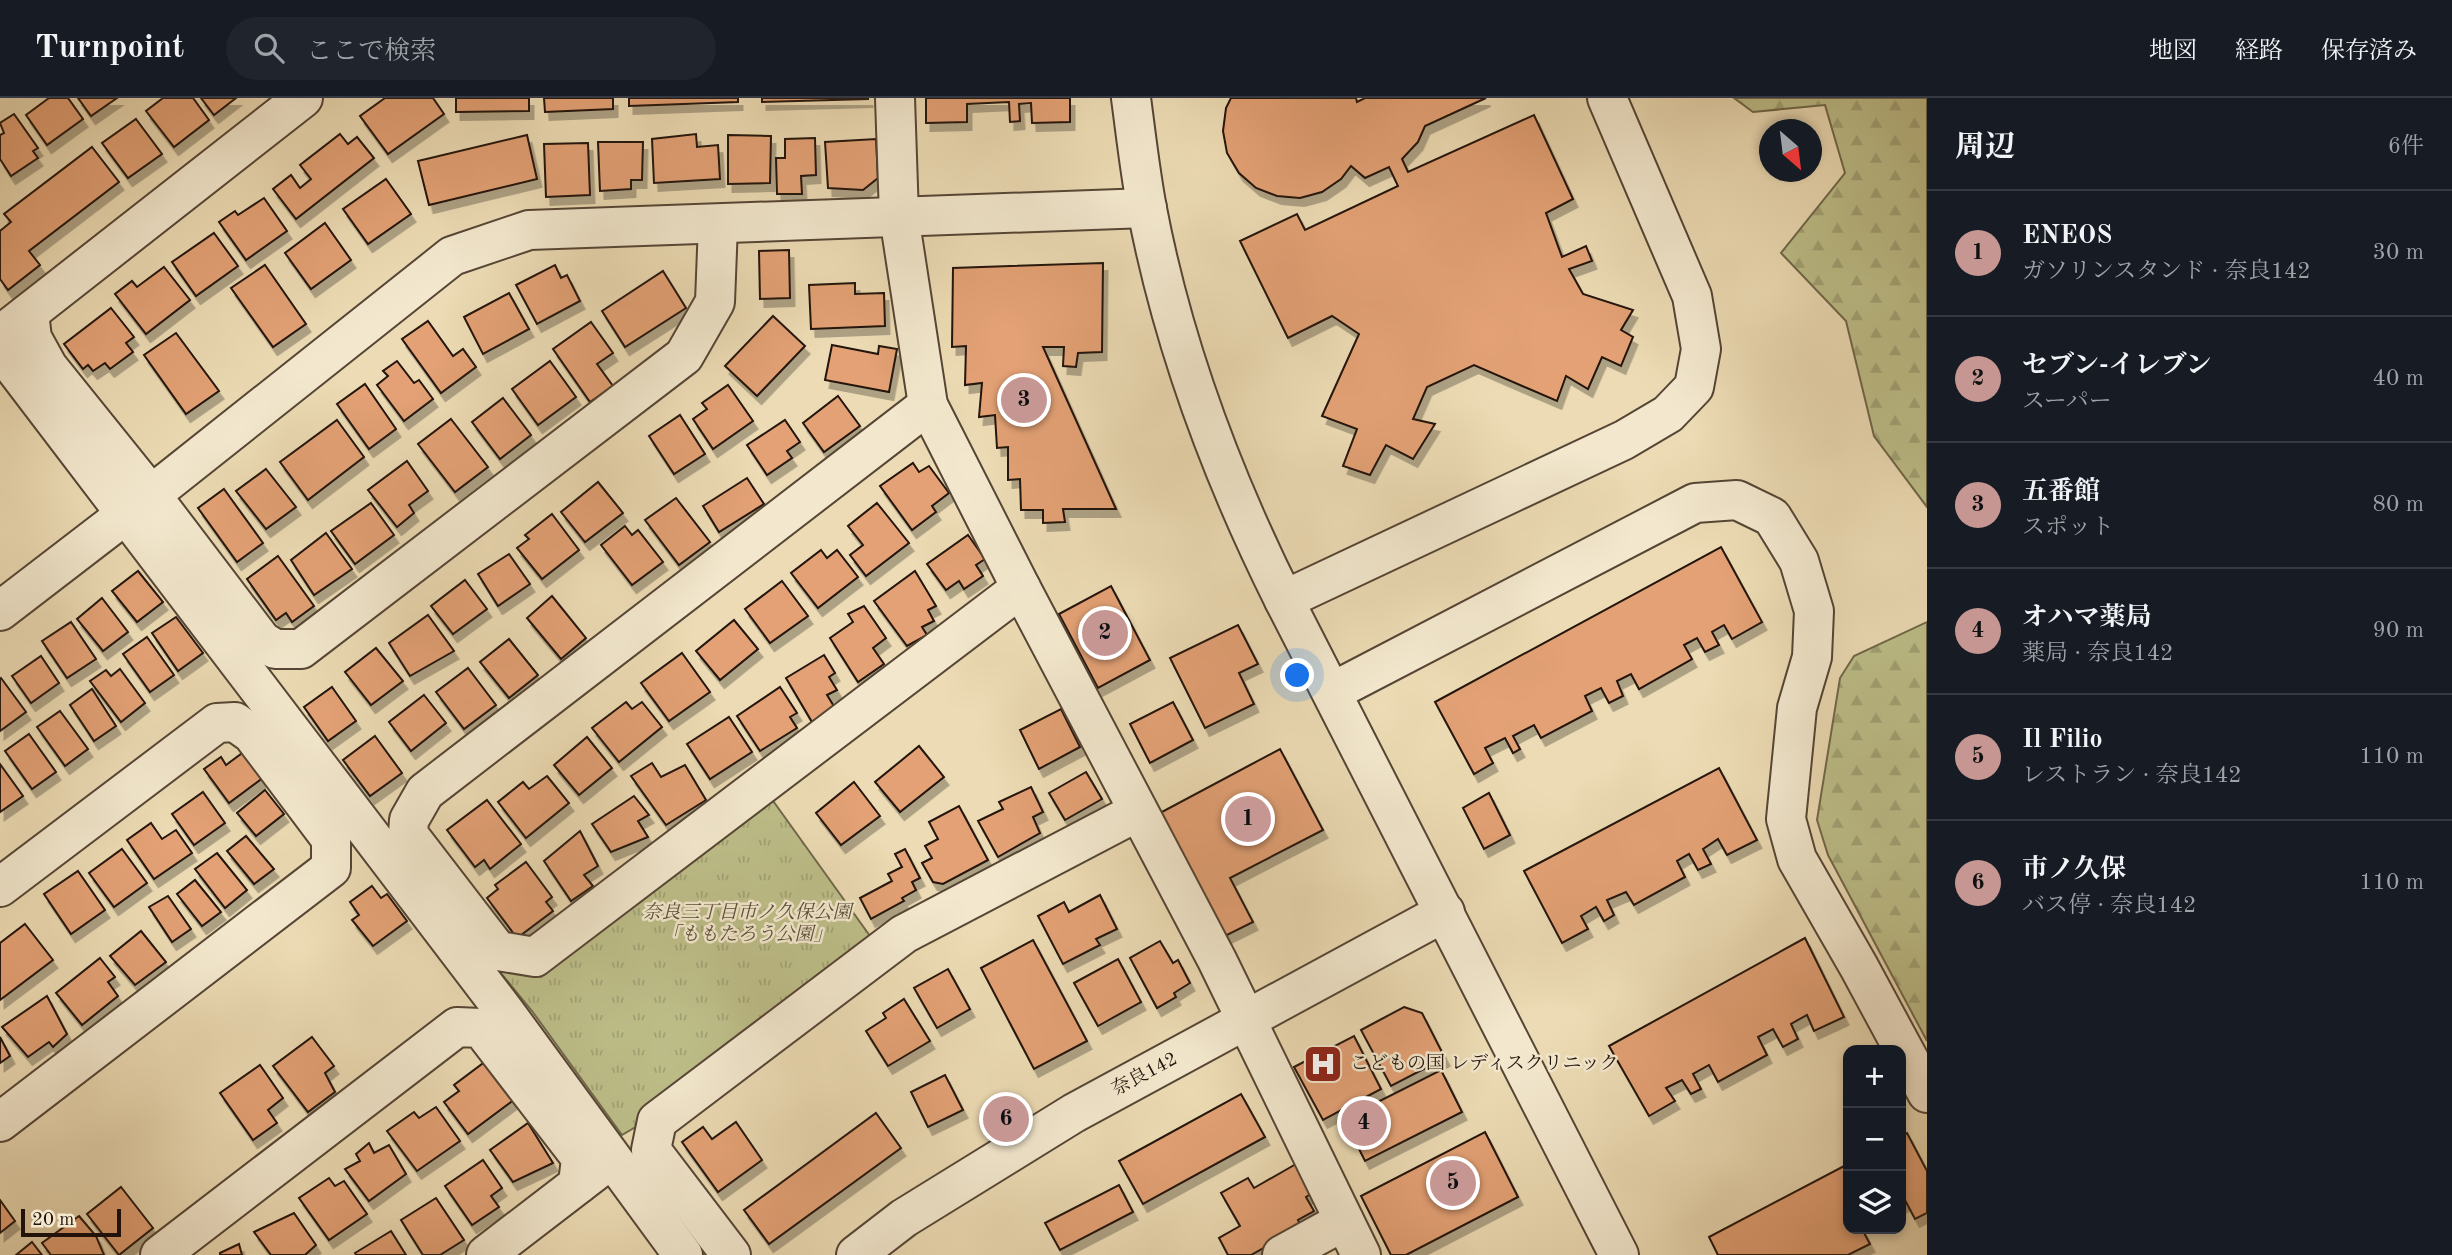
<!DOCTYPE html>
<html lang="ja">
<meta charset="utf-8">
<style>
body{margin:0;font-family:"Old Standard TT","Noto Serif JP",serif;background:#20242c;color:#f1f3f6}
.controls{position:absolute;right:21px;bottom:21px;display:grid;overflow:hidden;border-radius:14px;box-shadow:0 4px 10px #0003}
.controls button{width:63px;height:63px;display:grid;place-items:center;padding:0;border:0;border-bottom:2px solid #363941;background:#171b24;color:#f1f3f6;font:35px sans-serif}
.compass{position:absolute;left:1759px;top:21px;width:63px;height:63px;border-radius:50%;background:#171b24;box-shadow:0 4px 10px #0003;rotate:152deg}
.scale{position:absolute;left:21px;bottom:18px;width:100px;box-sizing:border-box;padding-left:7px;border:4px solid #23130b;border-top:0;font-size:19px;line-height:24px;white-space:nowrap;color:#23130b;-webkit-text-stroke:5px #f3e8ce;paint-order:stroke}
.you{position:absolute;left:1298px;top:578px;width:24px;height:24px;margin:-18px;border:5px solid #fff;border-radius:50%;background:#1a73e8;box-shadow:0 0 0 10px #1a73e833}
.badge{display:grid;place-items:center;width:46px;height:46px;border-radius:50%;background:#c59692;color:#111;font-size:23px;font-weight:700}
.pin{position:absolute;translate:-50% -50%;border:4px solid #fff;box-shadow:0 2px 7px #0006}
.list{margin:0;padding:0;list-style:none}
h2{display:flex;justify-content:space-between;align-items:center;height:91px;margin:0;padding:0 28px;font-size:30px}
h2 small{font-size:23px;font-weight:400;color:#9ea1a6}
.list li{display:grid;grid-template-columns:46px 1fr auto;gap:21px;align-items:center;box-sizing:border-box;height:126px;padding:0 28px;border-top:2px solid #363941}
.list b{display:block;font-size:26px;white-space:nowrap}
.list p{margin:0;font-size:23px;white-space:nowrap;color:#9ea1a6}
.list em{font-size:23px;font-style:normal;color:#9ea1a6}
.icon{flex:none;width:38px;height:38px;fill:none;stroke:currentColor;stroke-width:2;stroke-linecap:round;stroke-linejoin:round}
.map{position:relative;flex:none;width:1927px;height:1157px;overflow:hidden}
header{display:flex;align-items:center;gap:42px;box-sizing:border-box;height:98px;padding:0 35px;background:#171b24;border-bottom:2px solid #363941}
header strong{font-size:33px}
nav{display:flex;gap:38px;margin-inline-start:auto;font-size:24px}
.search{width:490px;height:63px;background:#20242c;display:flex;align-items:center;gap:18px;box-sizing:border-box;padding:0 24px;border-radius:38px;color:#9ea1a6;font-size:26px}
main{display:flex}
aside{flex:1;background:#171b24}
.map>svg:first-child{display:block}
.grass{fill:url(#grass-tufts);stroke:#70684a;stroke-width:2}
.forest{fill:url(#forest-firs);stroke:#70684a;stroke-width:2}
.building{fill:#e3a174;stroke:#23130b;stroke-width:2;filter:url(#shadow)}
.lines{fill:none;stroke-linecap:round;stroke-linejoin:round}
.minor-casing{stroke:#554535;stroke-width:42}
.minor{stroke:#f3e8ce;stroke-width:38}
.labels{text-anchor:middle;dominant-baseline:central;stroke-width:5;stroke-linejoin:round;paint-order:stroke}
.park-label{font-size:19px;font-style:italic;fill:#594f37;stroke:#f3e8ce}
.poi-label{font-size:19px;fill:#23130b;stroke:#f3e8ce;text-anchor:start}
.street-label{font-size:19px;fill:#23130b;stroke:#f3e8ce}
</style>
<header>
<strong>Turnpoint</strong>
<div class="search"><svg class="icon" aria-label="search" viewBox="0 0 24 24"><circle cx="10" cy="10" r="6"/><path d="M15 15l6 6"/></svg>ここで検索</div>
<nav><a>地図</a><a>経路</a><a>保存済み</a></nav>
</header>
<main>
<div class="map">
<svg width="1927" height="1157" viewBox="0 0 1927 1157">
<defs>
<pattern id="grass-tufts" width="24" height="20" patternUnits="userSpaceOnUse" patternTransform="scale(1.75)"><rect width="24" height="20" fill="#bdbe89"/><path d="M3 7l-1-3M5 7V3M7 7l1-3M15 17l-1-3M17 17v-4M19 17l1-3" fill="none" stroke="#a2a275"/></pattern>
<pattern id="forest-firs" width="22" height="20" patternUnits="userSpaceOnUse" patternTransform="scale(1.75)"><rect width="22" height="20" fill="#bdbe89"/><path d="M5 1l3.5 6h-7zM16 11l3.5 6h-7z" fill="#a2a275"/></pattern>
<filter id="shadow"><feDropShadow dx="4.5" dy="8" stdDeviation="0" flood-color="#0004"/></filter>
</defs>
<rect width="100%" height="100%" fill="#ecdbb4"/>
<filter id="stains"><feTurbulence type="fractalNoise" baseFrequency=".00286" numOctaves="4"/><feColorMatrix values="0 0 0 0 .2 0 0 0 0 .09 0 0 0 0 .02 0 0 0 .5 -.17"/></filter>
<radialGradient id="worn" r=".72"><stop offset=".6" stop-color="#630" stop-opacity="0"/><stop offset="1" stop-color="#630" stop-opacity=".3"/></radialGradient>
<path class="grass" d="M771,700L870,838L651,1008L644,1024L622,1037L532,913L499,873L541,879Z"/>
<g class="forest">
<path d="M1734,0H1927V409L1874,338L1846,223L1781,155L1845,75L1825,7L1753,14Z"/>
<path d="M1927,524V943L1828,757L1817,722L1840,580L1854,558Z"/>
</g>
<g class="building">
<path d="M49,0H68L83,21L47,47L26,17Z"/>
<path d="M78,0H117L91,18Z"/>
<path d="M163,0H193L209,22L174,49L146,13Z"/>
<path d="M201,0H236L214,17Z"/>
<path d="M385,0H433L444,16L388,56L360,18Z"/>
<path d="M456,0H529V13L456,14Z"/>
<path d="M544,0H613V11L545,14Z"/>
<path d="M629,0H738V4L629,8Z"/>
<path d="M762,0H868V1L762,4Z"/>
<path d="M926,0H1070V24L1032,25L1031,5L1019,6L1020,23L1010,24L1009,4L967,6V24L926,25Z"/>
<path d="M1231,0H1356L1357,4L1365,0H1486L1425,28L1418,44L1402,61L1408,74L1534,17L1573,101L1546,115L1562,159L1586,148L1592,163L1569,171L1583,196L1633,212L1621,232L1633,239L1621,268L1602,259L1588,291L1566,278L1557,303L1474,267L1427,289L1413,321L1435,326L1413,361L1386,347L1370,377L1343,368L1357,331L1322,318L1359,236L1332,218L1288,240L1240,143L1297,116L1305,132L1398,88L1389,69L1365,80L1351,68L1341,81L1322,94L1300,100L1277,98L1256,90L1239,75L1227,55L1223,33L1226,10Z"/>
<path d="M14,16L38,50L33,53L38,60L11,78L0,61V37L4,35L0,25Z"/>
<path d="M136,21L162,56L128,80L102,45Z"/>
<path d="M340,36L348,46L357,39L374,60L296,121L273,91L291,77L300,90L311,81L300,67Z"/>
<path d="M696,36L697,49L718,47L720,81L654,85L652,41Z"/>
<path d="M527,37L537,81L429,107L418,63Z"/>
<path d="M728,37L771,38L770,85L728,86Z"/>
<path d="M815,40L816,77L801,78L802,96H777L776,60H785V41Z"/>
<path d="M876,41L878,80L863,92L828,90L825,44Z"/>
<path d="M598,44H643L642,82H631V91L600,93Z"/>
<path d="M588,45L590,97L546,99L544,46Z"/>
<path d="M92,49L119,84L29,153L40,167L8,192L0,181V133L11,124L4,116Z"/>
<path d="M386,81L411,116L368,146L343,111Z"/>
<path d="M264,100L287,133L246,162L219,124L235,113L238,117Z"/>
<path d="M325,125L351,162L311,191L285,155Z"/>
<path d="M214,135L238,168L196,198L172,164Z"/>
<path d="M789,152L790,200L760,201L759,153Z"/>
<path d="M1103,165L1102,254L1078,255L1076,269L1063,268L1064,249H1043L1116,411H1063L1065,424L1043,425V412H1021L1020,381L1008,382V349L997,350L995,317L979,319L982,285L965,287L966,248L952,249L953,170Z"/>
<path d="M265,167L306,226L273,249L231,190Z"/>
<path d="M555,167L561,180L567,177L580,203L537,226L516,187Z"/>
<path d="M164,169L190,202L146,236L115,196L132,183L137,189Z"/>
<path d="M663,173L686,210L625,249L602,213Z"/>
<path d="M855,185V196L884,195L885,228L811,231L809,187Z"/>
<path d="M509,195L529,231L483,256L464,219Z"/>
<path d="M111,210L134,239L126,245L133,254L110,271L105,265L93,273L88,267L83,271L64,246Z"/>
<path d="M773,218L805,248L757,298L725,268Z"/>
<path d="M428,223L453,258L463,251L476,269L441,295L402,241Z"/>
<path d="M591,224L613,255L597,266L613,288L590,304L553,251Z"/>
<path d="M176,235L219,293L186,316L144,257Z"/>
<path d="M832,247L878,256L879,248L897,251L889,294L825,282Z"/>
<path d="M397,263L414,285L419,282L433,301L404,323L377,287L388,278L383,273Z"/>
<path d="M550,263L576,299L538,327L512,291Z"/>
<path d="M365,286L396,331L369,351L337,306Z"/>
<path d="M728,287L753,323L713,351L693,321L707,311L702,305Z"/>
<path d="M838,298L860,328L824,354L803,325Z"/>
<path d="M503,300L531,337L500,361L472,324Z"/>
<path d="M680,317L705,356L674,376L649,338Z"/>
<path d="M451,321L488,369L455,394L418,346Z"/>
<path d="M337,322L364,359L308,402L280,364Z"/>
<path d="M785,322L800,344L787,353L792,360L767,377L747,347Z"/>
<path d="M407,363L428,393L409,407L414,415L397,429L368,392Z"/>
<path d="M913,365L919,374L929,368L949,395L932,408L936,414L912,432L880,388Z"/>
<path d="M266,371L296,409L266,431L236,393Z"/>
<path d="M747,380L764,406L719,434L703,408Z"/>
<path d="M598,384L623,415L585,444L561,414Z"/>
<path d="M224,391L263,445L237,464L198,410Z"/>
<path d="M676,400L710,444L679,467L645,422Z"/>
<path d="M371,405L394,437L355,466L331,433Z"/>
<path d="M877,405L909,445L866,478L850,457L863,447L848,428Z"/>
<path d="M552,416L579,452L542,481L517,450L529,441L525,437Z"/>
<path d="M625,428L632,437L638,432L663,464L632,487L601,447Z"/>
<path d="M326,435L352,471L314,497L291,462Z"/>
<path d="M968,437L985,461L976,467L983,478L964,491L959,483L946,492L927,466Z"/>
<path d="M1721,449L1762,524L1732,541L1724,527L1712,534L1719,547L1705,554L1697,540L1684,547L1692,561L1639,591L1631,576L1617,583L1623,598L1609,605L1601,590L1585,598L1592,613L1541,640L1534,627L1513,638L1520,651L1513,655L1505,640L1485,650L1493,665L1474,676L1435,604Z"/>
<path d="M821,452L827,460L837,452L858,479L818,510L791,475Z"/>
<path d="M509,456L530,486L498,508L478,476Z"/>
<path d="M278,458L314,508L292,524L286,515L276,522L247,481Z"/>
<path d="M138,473L163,504L137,524L112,493Z"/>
<path d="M915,473L936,508L928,512L934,523L922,529L927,537L907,548L874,503Z"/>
<path d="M465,482L487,511L453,536L431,508Z"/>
<path d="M782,483L808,518L770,545L745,511Z"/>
<path d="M1111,488L1150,562L1098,590L1059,516Z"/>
<path d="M552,498L586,540L561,561L527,520Z"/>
<path d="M102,500L128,534L103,553L77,521Z"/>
<path d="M864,508L886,540L873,550L884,566L858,584L830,540L853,524L848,516Z"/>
<path d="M428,517L454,553L410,578L389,545Z"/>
<path d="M176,519L203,555L178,573L152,535Z"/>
<path d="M734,522L758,551L720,582L696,553Z"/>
<path d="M71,524L96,561L67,580L42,543Z"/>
<path d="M1238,527L1258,566L1239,575L1254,606L1205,630L1170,560Z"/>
<path d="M147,539L174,577L150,594L123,556Z"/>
<path d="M509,541L538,577L509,600L480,564Z"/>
<path d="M376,550L403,583L371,607L345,574Z"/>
<path d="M682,555L710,594L669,623L641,585Z"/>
<path d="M824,557L835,575L829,579L837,592L827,597L835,610L812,624L786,580Z"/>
<path d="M41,558L59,585L31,605L12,578Z"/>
<path d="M468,570L496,607L464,631L436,594Z"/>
<path d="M120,571L145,605L121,624L90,583L106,572L111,578Z"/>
<path d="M1,580L26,614L0,633V581Z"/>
<path d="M332,589L356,623L328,643L304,609Z"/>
<path d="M780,589L797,615L790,619L797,630L760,653L737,618Z"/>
<path d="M92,591L116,628L94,643L70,607Z"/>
<path d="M424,597L446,625L411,653L389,624Z"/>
<path d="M626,604L632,611L642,604L662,629L619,664L592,630Z"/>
<path d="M1173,604L1193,642L1150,665L1130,626Z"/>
<path d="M1061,611L1080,649L1039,671L1020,632Z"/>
<path d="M60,613L88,651L65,668L37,629Z"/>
<path d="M729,619L752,654L710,681L687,646Z"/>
<path d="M29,636L56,674L32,691L5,653Z"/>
<path d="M375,638L402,675L370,698L343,662Z"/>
<path d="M587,639L612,670L579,697L554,667Z"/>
<path d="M919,648L944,679L900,714L875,684Z"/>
<path d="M1280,651L1323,732L1230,780L1253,824L1225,838L1160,715Z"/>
<path d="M245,653L264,679L229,705L204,671L221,659L226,667Z"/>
<path d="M652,665L661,679L685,667L706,702L666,727L631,678Z"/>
<path d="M0,666L23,698L0,714Z"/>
<path d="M1719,670L1757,742L1727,757L1718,741L1703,751L1711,766L1698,772L1689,756L1677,763L1685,779L1634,807L1626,794L1607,802L1614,817L1604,823L1596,809L1581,818L1588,831L1562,845L1524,773Z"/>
<path d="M1086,674L1102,701L1065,722L1049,695Z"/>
<path d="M547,678L569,705L526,740L498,704L523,684L529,691Z"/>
<path d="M854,684L880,718L841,747L816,715Z"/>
<path d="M1031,689L1043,714L1033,719L1040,735L998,759L978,723L1003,711L999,704Z"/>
<path d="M265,692L284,716L256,738L237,715Z"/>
<path d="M203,694L225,725L194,747L172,716Z"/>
<path d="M1489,695L1510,737L1484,751L1463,710Z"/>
<path d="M634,698L649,717L638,723L648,739L611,754L592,726Z"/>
<path d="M487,702L521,746L490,771L484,762L475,769L447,732Z"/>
<path d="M959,708L988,762L943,786L933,784L922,765L932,760L925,748L938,741L929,724Z"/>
<path d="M151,725L162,741L176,732L192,755L154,781L127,742Z"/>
<path d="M580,733L598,768L584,777L593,788L571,803L544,763Z"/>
<path d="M246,738L274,771L254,786L227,753Z"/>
<path d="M122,751L147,785L114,809L89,775Z"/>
<path d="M905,751L920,780L912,784L916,792L902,800L904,803L871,821L860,800L892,783L888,776L902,769L895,756Z"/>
<path d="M217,755L247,792L225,810L195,771Z"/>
<path d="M526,764L552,799L546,804L553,813L517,840L487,800L498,791L495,787Z"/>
<path d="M78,773L105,812L71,836L44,796Z"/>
<path d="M195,782L221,814L202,828L177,796Z"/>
<path d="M372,788L381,800L387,796L407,823L373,848L352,822L359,817L350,804Z"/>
<path d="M1100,797L1117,831L1096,841L1100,847L1063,866L1038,818L1064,804L1069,814Z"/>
<path d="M168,798L191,831L172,844L149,809Z"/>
<path d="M25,826L53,862L0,902V845Z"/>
<path d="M141,833L166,864L135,887L110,858Z"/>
<path d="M1805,840L1844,919L1814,933L1807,917L1791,926L1798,941L1783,949L1773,931L1758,939L1767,957L1718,984L1709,967L1693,976L1701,991L1691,996L1682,982L1666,990L1675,1003L1649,1018L1609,948Z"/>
<path d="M1033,842L1087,943L1034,971L981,870Z"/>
<path d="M1160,843L1173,865L1178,862L1190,885L1174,895L1176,899L1157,910L1130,860Z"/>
<path d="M100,860L115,879L108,884L118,898L82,927L56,895Z"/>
<path d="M1118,861L1141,904L1098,928L1074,885Z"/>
<path d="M948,871L970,911L937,930L914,890Z"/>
<path d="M47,898L67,936L53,949L49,944L28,959L2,929Z"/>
<path d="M904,901L930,943L888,968L866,933L886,920L883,915Z"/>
<path d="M1404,909L1422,915L1445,960L1391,988L1361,932Z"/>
<path d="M1354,938L1381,991L1323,1022L1294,969Z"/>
<path d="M0,939L10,958L0,965Z"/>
<path d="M312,939L334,968L325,975L335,994L308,1014L273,968Z"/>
<path d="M486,963L515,1001L468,1036L444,1004L459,993L454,987Z"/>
<path d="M260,967L283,1000L268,1012L277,1025L253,1042L220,995Z"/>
<path d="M1441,972L1462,1014L1365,1063L1344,1021Z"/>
<path d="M945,977L963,1012L928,1029L911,994Z"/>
<path d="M1241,996L1265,1039L1143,1106L1119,1063Z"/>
<path d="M436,1009L460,1043L417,1073L387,1033L414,1014L419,1020Z"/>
<path d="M876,1015L901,1050L769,1146L744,1112Z"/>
<path d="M736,1024L762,1062L718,1094L682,1044L703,1029L712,1041Z"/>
<path d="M528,1025L553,1065L513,1084L490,1052Z"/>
<path d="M1485,1034L1518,1099L1406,1157H1391L1361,1098Z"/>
<path d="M1907,1035L1927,1073V1115L1915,1121L1906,1104L1901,1107V1038Z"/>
<path d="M369,1045L374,1055L389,1047L406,1076L369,1103L345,1071L360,1063L356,1056Z"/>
<path d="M483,1062L502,1090L491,1098L499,1109L472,1127L445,1088Z"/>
<path d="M1296,1066L1312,1095L1306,1099L1314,1113L1298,1122L1301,1129L1251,1157H1228L1219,1140L1240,1128L1221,1095L1248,1080L1254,1090Z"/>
<path d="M1848,1066V1131H1862L1870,1146L1848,1157H1718L1709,1139Z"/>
<path d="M329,1080L335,1088L344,1083L367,1116L329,1142L299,1100Z"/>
<path d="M1119,1087L1133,1114L1060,1152L1045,1125Z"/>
<path d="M121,1089L153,1130L119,1157L87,1116Z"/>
<path d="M436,1100L464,1142L440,1157H423L401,1122Z"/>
<path d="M0,1102L15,1123L0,1135Z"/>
<path d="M294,1115L316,1147L305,1157H271L254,1134Z"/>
<path d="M79,1118L96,1138L104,1157H51L42,1145Z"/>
<path d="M391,1133L406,1157H356L355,1155Z"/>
<path d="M32,1144L42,1157H16Z"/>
<path d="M239,1146L242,1157H220V1155Z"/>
</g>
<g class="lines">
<g class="minor-casing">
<g id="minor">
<path d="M895,0L899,118L928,307L1021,490L1217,862L1361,1157"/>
<path d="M1131,0C1136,37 1140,74 1147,111C1173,247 1222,378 1284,502L1619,1157"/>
<path d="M29,215L32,240L48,269L151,397L262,543L275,551H301L684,258L715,204L718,126"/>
<path d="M7,232L303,0"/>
<path d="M0,251L505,914L683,1157"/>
<path d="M928,307L425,694L409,722L408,736L498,853L535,859L1021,490"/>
<path d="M1284,502L1624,342L1668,316L1694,289L1701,251L1692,198L1607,0"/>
<path d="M0,513L151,397L452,158L529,132L1147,110"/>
<path d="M1332,594L1695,405L1737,402L1772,419L1799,463L1814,513L1812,559L1797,610L1786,721L1797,761L1859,869L1927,995"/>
<path d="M0,789L217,625L235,624L252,636L331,741V770L0,1024"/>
<path d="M160,1157L457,929L481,930L581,1060L578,1086"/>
<path d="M486,1157L598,1071"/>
<path d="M731,1157L651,1052L657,1023L904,836L1137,714"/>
<path d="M856,1157L904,1120L1074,1015L1445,814"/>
<path d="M1282,1157L1344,1123"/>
</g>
</g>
<use href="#minor" class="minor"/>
</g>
<defs>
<g id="hospital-square" transform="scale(2.0125)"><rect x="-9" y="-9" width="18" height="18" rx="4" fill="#8f2418" stroke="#f3e8ce"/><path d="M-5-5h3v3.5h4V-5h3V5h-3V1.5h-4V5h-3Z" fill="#fff"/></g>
</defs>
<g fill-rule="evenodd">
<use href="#hospital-square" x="1323" y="966"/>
</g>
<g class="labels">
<g class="park-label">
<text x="747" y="815">奈良三丁目市ノ久保公園<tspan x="747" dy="22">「ももたろう公園」</tspan></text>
</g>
<g class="poi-label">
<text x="1350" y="966">こどもの国 レディスクリニック</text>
</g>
<g class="street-label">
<text transform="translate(1145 977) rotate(-28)">奈良142</text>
</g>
</g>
<rect width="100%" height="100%" filter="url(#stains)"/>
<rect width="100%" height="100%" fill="url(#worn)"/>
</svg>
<div class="controls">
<button>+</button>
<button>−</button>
<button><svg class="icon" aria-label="layers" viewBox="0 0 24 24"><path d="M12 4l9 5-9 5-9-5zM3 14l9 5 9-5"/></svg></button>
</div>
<svg class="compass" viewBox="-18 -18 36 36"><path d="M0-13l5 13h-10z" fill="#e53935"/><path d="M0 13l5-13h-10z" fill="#9ea1a6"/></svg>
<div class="scale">20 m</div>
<div class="you"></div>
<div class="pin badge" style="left:1248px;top:721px">1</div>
<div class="pin badge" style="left:1105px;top:535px">2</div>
<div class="pin badge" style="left:1024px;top:302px">3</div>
<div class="pin badge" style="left:1364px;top:1025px">4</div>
<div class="pin badge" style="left:1453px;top:1085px">5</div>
<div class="pin badge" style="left:1006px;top:1021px">6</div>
</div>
<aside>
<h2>周辺<small>6件</small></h2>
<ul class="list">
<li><span class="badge">1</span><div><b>ENEOS</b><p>ガソリンスタンド · 奈良142</p></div><em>30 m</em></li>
<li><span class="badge">2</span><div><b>セブン-イレブン</b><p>スーパー</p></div><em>40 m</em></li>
<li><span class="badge">3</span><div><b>五番館</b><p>スポット</p></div><em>80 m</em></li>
<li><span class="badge">4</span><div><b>オハマ薬局</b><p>薬局 · 奈良142</p></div><em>90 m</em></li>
<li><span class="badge">5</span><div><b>Il Filio</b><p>レストラン · 奈良142</p></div><em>110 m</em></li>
<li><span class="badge">6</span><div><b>市ノ久保</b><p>バス停 · 奈良142</p></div><em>110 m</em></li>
</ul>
</aside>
</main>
